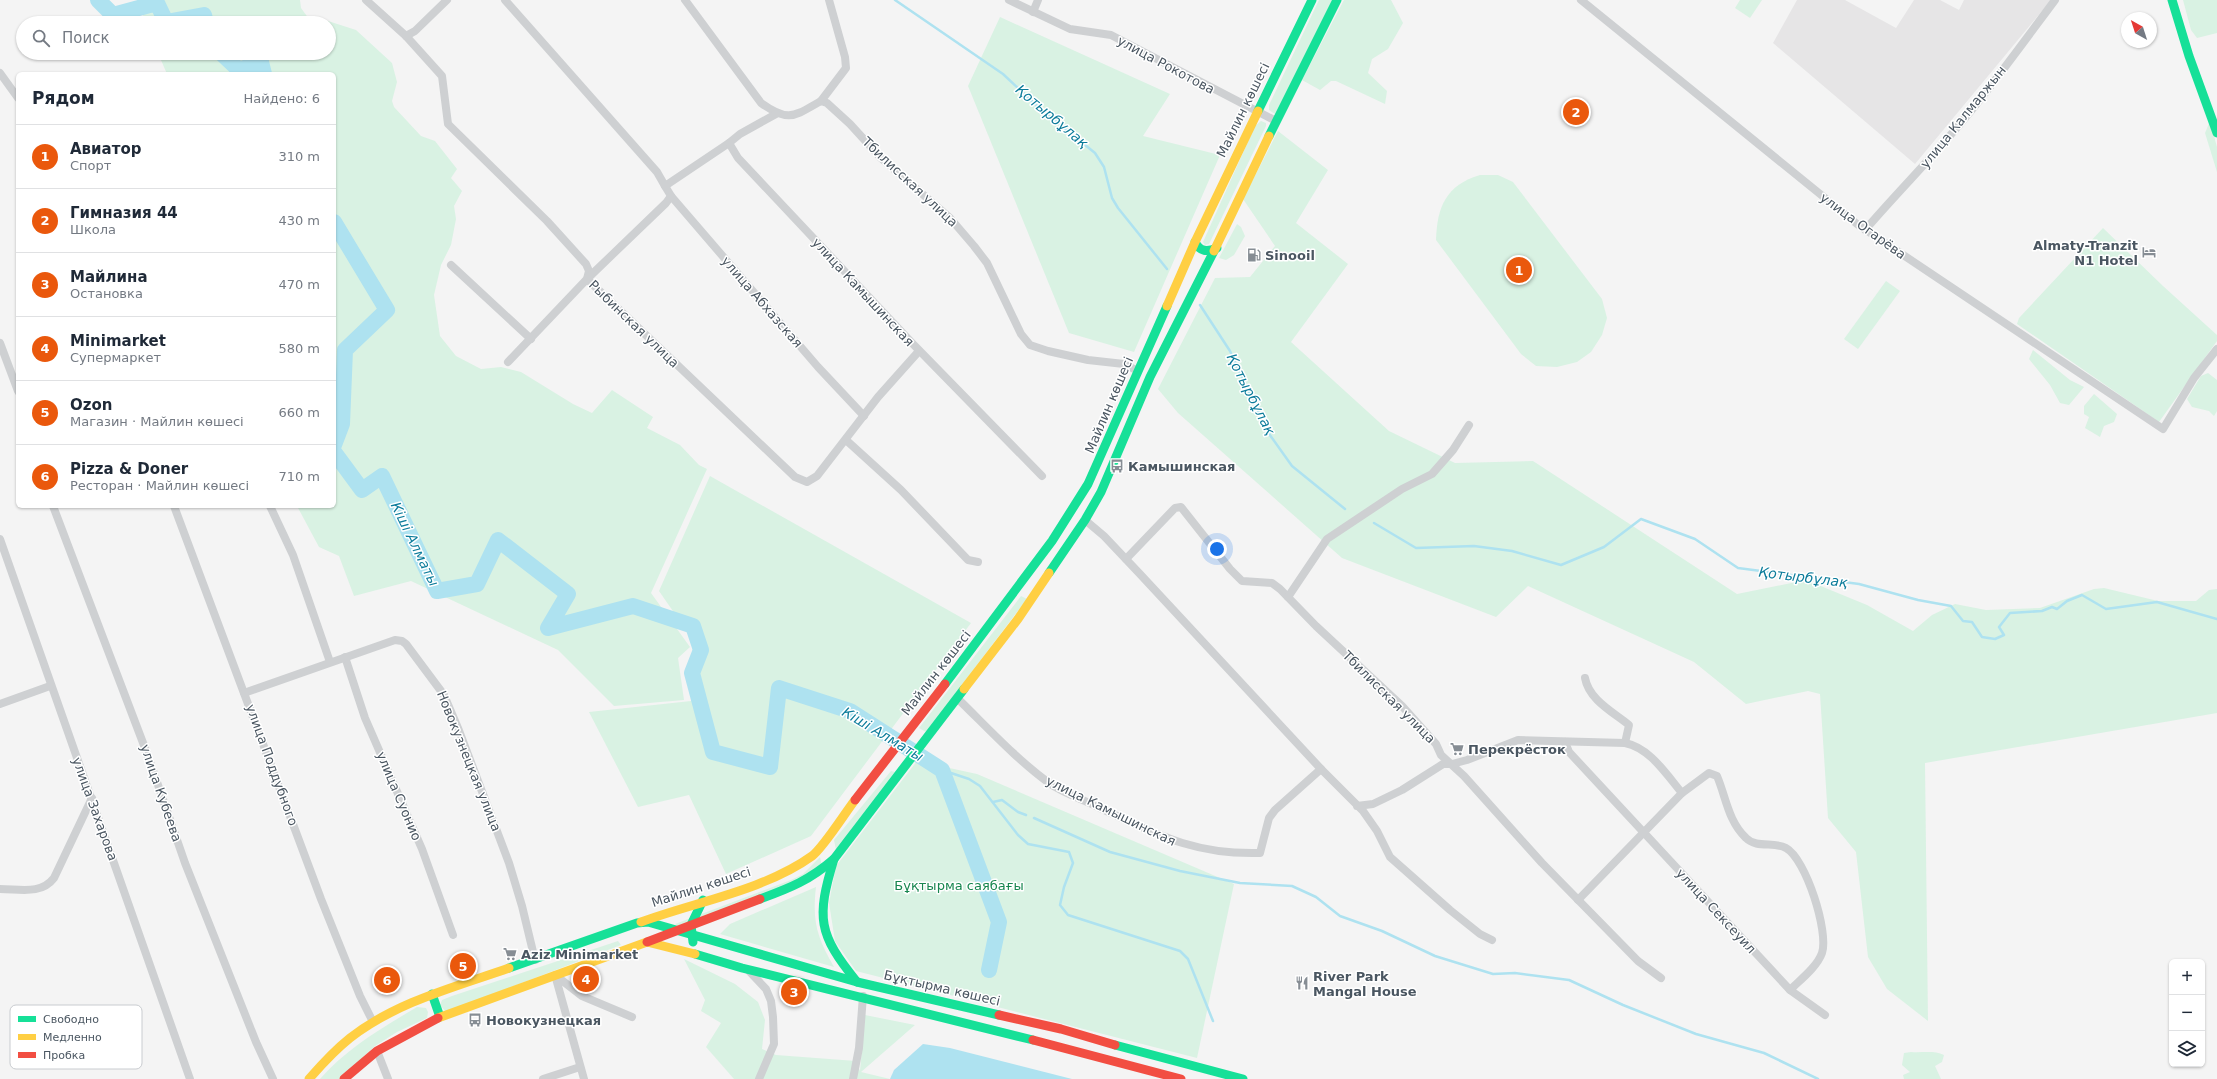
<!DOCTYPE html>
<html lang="ru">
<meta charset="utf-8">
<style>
body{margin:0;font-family:"DejaVu Sans",sans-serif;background:#f6f6f7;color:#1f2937}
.controls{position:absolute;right:12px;bottom:12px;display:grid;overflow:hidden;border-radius:6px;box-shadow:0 1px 3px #0004}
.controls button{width:36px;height:36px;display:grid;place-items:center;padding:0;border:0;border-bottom:1px solid #e0e1e3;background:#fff;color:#1f2937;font:20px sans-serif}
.compass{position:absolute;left:2121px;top:12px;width:36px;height:36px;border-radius:50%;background:#fff;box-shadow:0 1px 3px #0004;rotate:321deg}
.you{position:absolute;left:1217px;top:549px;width:14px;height:14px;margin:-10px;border:3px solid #fff;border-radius:50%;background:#1a73e8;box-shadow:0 0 0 6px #1a73e833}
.badge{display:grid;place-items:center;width:26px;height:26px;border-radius:50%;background:#ea580c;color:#fff;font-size:13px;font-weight:700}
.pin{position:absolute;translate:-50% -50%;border:2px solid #fff;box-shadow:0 1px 4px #0006}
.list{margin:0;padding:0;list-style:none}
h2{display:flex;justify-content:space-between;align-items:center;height:52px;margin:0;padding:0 16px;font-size:17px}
h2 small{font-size:13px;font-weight:400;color:#747a83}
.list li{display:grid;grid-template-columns:26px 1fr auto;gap:12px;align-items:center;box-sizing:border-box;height:64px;padding:0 16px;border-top:1px solid #e0e1e3}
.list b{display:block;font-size:15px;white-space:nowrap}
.list p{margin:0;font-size:13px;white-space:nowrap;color:#747a83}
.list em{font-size:13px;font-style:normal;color:#747a83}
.icon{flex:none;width:22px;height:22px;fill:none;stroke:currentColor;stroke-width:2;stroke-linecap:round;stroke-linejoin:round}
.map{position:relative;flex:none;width:2217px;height:1079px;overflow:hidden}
.search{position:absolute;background:#fff;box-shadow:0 1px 3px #0004;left:16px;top:16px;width:320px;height:44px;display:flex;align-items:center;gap:10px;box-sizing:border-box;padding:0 14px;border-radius:22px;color:#747a83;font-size:15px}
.panel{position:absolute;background:#fff;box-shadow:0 1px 3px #0004;left:16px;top:72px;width:320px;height:436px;border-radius:6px}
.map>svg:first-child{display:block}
.education{fill:#e6e5e6}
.green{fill:#d9f2e3}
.water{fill:#aee2f0}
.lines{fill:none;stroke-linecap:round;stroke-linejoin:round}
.stream{stroke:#aee2f0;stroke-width:2.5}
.river{stroke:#aee2f0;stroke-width:16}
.street{stroke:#ced0d2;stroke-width:8}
.fast{stroke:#16e098;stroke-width:9}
.slow{stroke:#ffcf43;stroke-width:9}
.jam{stroke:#f24e42;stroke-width:9}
.labels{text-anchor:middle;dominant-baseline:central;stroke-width:3;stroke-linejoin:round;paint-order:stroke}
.street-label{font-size:13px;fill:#4a5661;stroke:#fff}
.poi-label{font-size:13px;font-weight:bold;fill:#4a5661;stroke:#fff;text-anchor:start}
.park-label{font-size:13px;fill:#17864f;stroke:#fff}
.water-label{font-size:14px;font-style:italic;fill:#0c7c9b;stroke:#fff}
.key{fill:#fff;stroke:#c9ccd0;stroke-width:1}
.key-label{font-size:11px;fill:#4a5661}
</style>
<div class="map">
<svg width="2217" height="1079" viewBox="0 0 2217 1079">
<rect width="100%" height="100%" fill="#f4f4f4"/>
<path class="education" d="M1797,0H1845L1896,28L1914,0H1940L1959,10L1964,0H2051L1915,164L1773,43Z"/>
<g class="green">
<path d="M137,0H300L301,8L309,19L328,21L356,30L392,63L397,82L392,101L394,107L421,136L435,141L457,169L451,178L462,191L454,206L456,219L451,245L441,265L434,295L440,336L456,356L481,369L501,367L521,372L573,404L592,413L612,390L653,417L647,428L680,445L699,465L707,469L651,593L690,647L678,658L684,700L614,706L558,650L411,581L354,596L339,556L319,547L297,506H334V74H167L158,53H329V23H146Z"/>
<path d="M1319,0H1335L1275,114L1269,110V105Z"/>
<path d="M1344,0H1391L1403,23L1388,49L1372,59L1368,73L1387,91L1385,104L1336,81H1331L1320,90L1302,80Z"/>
<path d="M1740,0H1762L1750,18L1735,8Z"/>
<path d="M2183,0H2217V33L2197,38L2191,30Z"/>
<path d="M1000,17L1170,94L1143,136L1220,155L1134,352L1069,333L968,86Z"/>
<path d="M1261,121L1266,123V126L1209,244L1205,245L1203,242L1255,126Z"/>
<path d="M2210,121L2217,147V172L2205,133Z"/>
<path d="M1278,131L1328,170L1296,223L1348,264L1291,342L1389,431L1455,463L1533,461L1737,594L1806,580L1867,605L1913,631L1932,615L1955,604L1986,610L2040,608L2094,589L2104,588L2158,601H2196L2209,590L2217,589V713L1925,763L1928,1021L1887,989L1868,957L1856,852L1828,818L1820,694L1808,691L1746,704L1694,662L1528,586L1496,617L1342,558L1178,413L1158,389L1215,278L1250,277L1275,246L1243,199Z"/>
<path d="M1480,175H1498L1513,182L1602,299L1607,318L1602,335L1591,352L1577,362L1557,367L1536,366L1521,354L1436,240C1437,207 1446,185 1480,175Z"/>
<path d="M1237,224L1241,227L1245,236L1234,255L1226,260L1219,258Z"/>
<path d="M2103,228L2163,286L2217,335V341L2159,422L2017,324L2019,318Z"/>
<path d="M1886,281L1900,291L1858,349L1844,339Z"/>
<path d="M2033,350L2070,380L2084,387L2069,405L2060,403L2050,385L2029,359Z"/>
<path d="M2208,373L2217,380V411L2214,416L2209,411L2192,407L2187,399L2201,376Z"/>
<path d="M2094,394L2117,414L2114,422L2104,426L2100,437L2085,428L2089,417L2084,414V406Z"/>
<path d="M710,476L971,623L811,836L726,874L689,795L638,807L589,712L691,701L693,640L659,591Z"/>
<path d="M1021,596L1027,599L926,732L919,728Z"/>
<path d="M917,761L977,774L1234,884L1197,1058L856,971L835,941L829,903L836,866Z"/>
<path d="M891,771L895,772L836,850L834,840Z"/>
<path d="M820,857L822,866L806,878L678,926L675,924L791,880L803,874Z"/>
<path d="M816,887C812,922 817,937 834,967L720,934L730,924Z"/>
<path d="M618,941L621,945L446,1012L440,1005L442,1000L452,996Z"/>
<path d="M684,959L735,984L758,1002L765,1020L762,1049L776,1055L856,1061L860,1071L865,1015L915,1025L861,1072L890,1079H734L706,1047L721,1023L701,1011L705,1000Z"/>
<path d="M417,1007L426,1008L428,1012L427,1018L397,1032L375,1046L339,1079H320C347,1048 382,1028 417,1007Z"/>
<path d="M1911,1052C1922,1053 1934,1050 1944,1055L1942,1062L1935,1066L1941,1079H1904L1903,1075L1910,1072L1902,1065L1904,1053Z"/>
</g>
<path class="water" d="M923,1044L950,1048L1072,1079H890L894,1070Z"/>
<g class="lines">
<g class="stream">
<path d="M895,0L1003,74L1037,106L1095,153L1104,167L1112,198L1118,208L1167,269"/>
<path d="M1200,305L1230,351L1267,431L1292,466L1345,509"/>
<path d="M1374,523L1416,548L1474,546L1512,551L1561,565L1604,547L1641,519L1695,539L1738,568L1859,584L1918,600L1951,606L1963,621L1972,622L1982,637L1995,639L2004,635L1999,627L2010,613L2042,611L2052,607L2057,609L2067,601L2082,595L2106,609L2157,602L2217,619"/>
<path d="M942,770L969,779L980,786L1018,835L1028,844L1069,852L1073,863L1064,887L1060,905L1068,915L1180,951L1188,959L1213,1021"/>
<path d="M993,802L1002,800L1018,812L1026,815"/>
<path d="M1034,818L1110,852L1180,871L1240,883L1292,886L1316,897L1340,916L1382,931L1435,956L1493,974L1515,973L1569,980L1623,1005L1696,1034L1764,1053L1818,1079"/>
</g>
<g class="river">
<path d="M98,0L113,15L157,3L166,22L204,15L206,23"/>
<path d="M221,53L239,70L261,62L264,74"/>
<path d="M334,222L387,310L345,350L342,424L334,445"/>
<path d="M334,452L362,490L382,476L437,591L477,584L498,540L568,594L548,628L633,606L693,626L701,650L692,673L713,752L770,767L779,688L850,711L942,770L999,922L989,970"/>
</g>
<g class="street">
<path d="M366,0L406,36L442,76L448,124L547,221L586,264L589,271L587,279L795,477L807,482L817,476L878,397L919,351"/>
<path d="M505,0L657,172L665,186L729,143"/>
<path d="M685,0L761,103C789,123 794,116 821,101L827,103L850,124L881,158L950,218L974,246L987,263L1021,334L1030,345L1048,351L1088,360L1124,364L1138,371"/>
<path d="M1009,0L1070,29L1111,35L1276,121"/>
<path d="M1581,0L1857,224L2163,429L2194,378L2217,349"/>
<path d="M1033,12L1038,0"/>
<path d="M406,36L415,31L447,0"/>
<path d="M0,73L18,98"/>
<path d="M821,101L846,68L845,57L829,0"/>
<path d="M776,114L740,134L729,143L738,158L912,343L1042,476"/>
<path d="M665,186L671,196L818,367L864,416"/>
<path d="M1865,230C1901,188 1940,150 1974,107C2002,72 2028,36 2055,0"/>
<path d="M451,265L531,339"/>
<path d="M0,343L18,391"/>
<path d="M508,362L587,279L666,203L671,196"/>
<path d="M846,440L901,490L968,560L978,562"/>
<path d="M53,506L148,756L185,863L256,1042L273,1079"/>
<path d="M174,506L321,899L360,996L373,1022"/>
<path d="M270,506L293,555L330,662"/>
<path d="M0,539L190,1079"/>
<path d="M1126,559L1175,508L1181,507L1230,569L1242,581L1272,583L1280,589L1316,626L1402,706L1436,744L1441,755L1464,776L1542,863L1638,961L1661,978"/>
<path d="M1288,597L1327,539L1402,489L1432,474L1453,450L1469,425"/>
<path d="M345,657L365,718L422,849L453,935"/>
<path d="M1585,678C1589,700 1613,712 1629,725L1625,743"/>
<path d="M244,693L395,640L402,641L406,644L444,695L458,728L509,863L522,906L535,960"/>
<path d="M957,698C987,727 1015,758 1049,783C1063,793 1082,799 1098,807C1156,834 1194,855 1260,853L1269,818L1275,810L1321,769L1139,573L1104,536L1085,520"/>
<path d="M0,704L50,686"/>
<path d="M1565,742L1569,752L1790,990L1825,1015"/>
<path d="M1321,769L1363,811L1377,831L1390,857L1450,910L1480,934L1492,940"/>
<path d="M1357,806L1373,804L1402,790L1443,764H1452L1467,760L1518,740L1625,743C1650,748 1666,774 1682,793"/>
<path d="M0,889C20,889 41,895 54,878L92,798"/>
<path d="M1578,900L1682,793L1709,773L1717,776C1726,797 1728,821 1746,838C1757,849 1774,841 1786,848C1806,859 1829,932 1822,953C1817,967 1800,980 1790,990"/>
<path d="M750,972L766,989L771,1001L773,1017L774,1044L759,1079"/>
<path d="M377,1051L388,1079"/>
<path d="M543,1079L580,1067"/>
<path d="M584,1079L555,975L582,996L632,1017"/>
<path d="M853,1079L859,1048L863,996"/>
</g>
<g class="fast">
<path d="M2172,0L2189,56L2217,133"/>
<path d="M1258,111L1312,0"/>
<path d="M1269,136L1337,0"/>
<path d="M1195,242C1200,252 1207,252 1217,248"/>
<path d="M1049,573L1085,520L1101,492L1150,377L1214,251"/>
<path d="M945,684L1052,541L1088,484L1167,306"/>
<path d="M834,859C816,918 818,934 857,982"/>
<path d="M760,899C790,888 810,880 834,859L964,689"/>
<path d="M693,942L691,925L703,900"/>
<path d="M695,954L742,968L1033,1040"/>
<path d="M509,968L637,923L648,922L857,982L999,1015"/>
<path d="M432,994L440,1017"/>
<path d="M1115,1045L1243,1079"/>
</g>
<g class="slow">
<path d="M1214,251L1269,136"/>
<path d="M1167,306L1195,242L1258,111"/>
<path d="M964,689L1018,619L1049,573"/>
<path d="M641,922C695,902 765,890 812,856C823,848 845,813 855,800"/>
<path d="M438,1018L647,942L695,954"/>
<path d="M309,1079C322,1064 335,1050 350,1038C396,1002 455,987 509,968"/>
</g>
<g class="jam">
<path d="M855,800L945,684"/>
<path d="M647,942L760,899"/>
<path d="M999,1015L1061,1029L1115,1045"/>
<path d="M1033,1040L1181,1079"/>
<path d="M344,1079L377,1051L438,1018"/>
</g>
</g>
<defs>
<g id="hotel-bare" transform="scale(1.08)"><path d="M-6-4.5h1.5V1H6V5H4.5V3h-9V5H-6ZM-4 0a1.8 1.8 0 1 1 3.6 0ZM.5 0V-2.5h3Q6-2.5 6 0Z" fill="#868d94" stroke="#fff" stroke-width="2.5" paint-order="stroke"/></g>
<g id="fuel-bare" transform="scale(1.08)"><path d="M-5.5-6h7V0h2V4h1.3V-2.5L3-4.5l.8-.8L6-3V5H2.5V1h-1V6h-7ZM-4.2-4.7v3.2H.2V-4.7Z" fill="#868d94" stroke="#fff" stroke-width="2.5" paint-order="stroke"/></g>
<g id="bus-bare" transform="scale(1.08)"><path d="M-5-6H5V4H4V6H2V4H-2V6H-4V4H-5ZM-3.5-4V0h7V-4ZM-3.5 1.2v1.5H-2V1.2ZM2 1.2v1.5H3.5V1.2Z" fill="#868d94" stroke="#fff" stroke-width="2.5" paint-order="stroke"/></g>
<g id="supermarket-bare" transform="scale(1.08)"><path d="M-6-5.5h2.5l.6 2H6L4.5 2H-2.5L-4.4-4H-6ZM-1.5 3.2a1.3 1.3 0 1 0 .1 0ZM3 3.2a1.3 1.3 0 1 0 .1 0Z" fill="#868d94" stroke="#fff" stroke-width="2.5" paint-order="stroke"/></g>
<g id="restaurant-bare" transform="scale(1.08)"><path d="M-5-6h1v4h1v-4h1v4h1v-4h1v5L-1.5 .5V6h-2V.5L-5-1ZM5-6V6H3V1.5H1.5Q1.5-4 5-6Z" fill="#868d94" stroke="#fff" stroke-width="2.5" paint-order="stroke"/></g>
</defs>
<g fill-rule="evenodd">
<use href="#hotel-bare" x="2149" y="252"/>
<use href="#fuel-bare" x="1254" y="255"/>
<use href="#bus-bare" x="1117" y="466"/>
<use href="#supermarket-bare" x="1457" y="749"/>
<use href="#supermarket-bare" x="510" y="954"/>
<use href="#restaurant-bare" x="1302" y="983"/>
<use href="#bus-bare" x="475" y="1020"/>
</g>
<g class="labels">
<g class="street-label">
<text transform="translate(1166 65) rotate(28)">улица Рокотова</text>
<text transform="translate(1243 110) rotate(-64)">Майлин көшесі</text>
<text transform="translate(1963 117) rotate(-51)">улица Калмаржын</text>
<text transform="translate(910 182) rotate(43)">Тбилисская улица</text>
<text transform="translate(1863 226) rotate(36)">улица Огарёва</text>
<text transform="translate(863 292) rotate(47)">улица Камышинская</text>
<text transform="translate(762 302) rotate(49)">улица Абхазская</text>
<text transform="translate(634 324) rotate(44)">Рыбинская улица</text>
<text transform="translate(1109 405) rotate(-67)">Майлин көшесі</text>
<text transform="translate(936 673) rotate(-52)">Майлин көшесі</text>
<text transform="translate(1389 697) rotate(45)">Тбилисская улица</text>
<text transform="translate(469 761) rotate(68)">Новокузнецкая улица</text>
<text transform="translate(272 765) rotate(70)">улица Поддубного</text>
<text transform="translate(161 793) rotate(71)">улица Кубеева</text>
<text transform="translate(399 796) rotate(67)">улица Суонио</text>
<text transform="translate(95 809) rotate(70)">улица Захарова</text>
<text transform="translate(1111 811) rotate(26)">улица Камышинская</text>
<text transform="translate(701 887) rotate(-18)">Майлин көшесі</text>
<text transform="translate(1716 911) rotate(47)">улица Сексеуил</text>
<text transform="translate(942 988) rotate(13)">Бұқтырма көшесі</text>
</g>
<g class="poi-label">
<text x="2138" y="245" text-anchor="end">Almaty-Tranzit<tspan x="2138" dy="15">N1 Hotel</tspan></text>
<text x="1265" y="255">Sinooil</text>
<text x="1128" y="466">Камышинская</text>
<text x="1468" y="749">Перекрёсток</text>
<text x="521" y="954">Aziz Minimarket</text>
<text x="1313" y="976">River Park<tspan x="1313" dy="15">Mangal House</tspan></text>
<text x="486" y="1020">Новокузнецкая</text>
</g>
<g class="park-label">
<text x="959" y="885">Бұқтырма саябағы</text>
</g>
<g class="water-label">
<text transform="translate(1052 116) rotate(40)">Қотырбұлақ</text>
<text transform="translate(1251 394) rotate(63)">Қотырбұлақ</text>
<text transform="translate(415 544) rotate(64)">Кіші Алматы</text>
<text transform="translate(1803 577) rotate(7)">Қотырбұлақ</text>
<text transform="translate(883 734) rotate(31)">Кіші Алматы</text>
</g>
</g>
<rect x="10" y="1005" width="132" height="64" rx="6" class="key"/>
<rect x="18" y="1016" width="18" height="6" fill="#16e098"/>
<rect x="18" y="1034" width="18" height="6" fill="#ffcf43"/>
<rect x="18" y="1052" width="18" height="6" fill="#f24e42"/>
<g class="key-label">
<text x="43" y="1023">Свободно</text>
<text x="43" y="1041">Медленно</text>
<text x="43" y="1059">Пробка</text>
</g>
</svg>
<div class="controls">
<button>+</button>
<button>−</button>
<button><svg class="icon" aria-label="layers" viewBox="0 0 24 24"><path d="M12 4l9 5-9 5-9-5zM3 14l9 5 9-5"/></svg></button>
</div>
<svg class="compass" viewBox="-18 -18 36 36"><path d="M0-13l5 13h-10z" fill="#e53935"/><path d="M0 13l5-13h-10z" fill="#747a83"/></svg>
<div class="you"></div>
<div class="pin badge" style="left:1519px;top:270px">1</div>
<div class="pin badge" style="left:1576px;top:112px">2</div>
<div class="pin badge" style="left:794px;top:992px">3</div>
<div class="pin badge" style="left:586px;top:979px">4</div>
<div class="pin badge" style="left:463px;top:966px">5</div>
<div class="pin badge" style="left:387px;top:980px">6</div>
<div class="search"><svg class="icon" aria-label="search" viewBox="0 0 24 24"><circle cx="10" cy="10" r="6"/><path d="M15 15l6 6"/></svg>Поиск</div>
<section class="panel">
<h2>Рядом<small>Найдено: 6</small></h2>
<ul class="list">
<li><span class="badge">1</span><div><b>Авиатор</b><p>Спорт</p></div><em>310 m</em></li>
<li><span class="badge">2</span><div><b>Гимназия 44</b><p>Школа</p></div><em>430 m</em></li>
<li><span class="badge">3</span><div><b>Майлина</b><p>Остановка</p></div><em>470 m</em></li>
<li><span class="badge">4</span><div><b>Minimarket</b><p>Супермаркет</p></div><em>580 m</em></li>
<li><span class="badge">5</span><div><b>Ozon</b><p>Магазин · Майлин көшесі</p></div><em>660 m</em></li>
<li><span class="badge">6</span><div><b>Pizza &amp; Doner</b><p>Ресторан · Майлин көшесі</p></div><em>710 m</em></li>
</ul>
</section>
</div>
